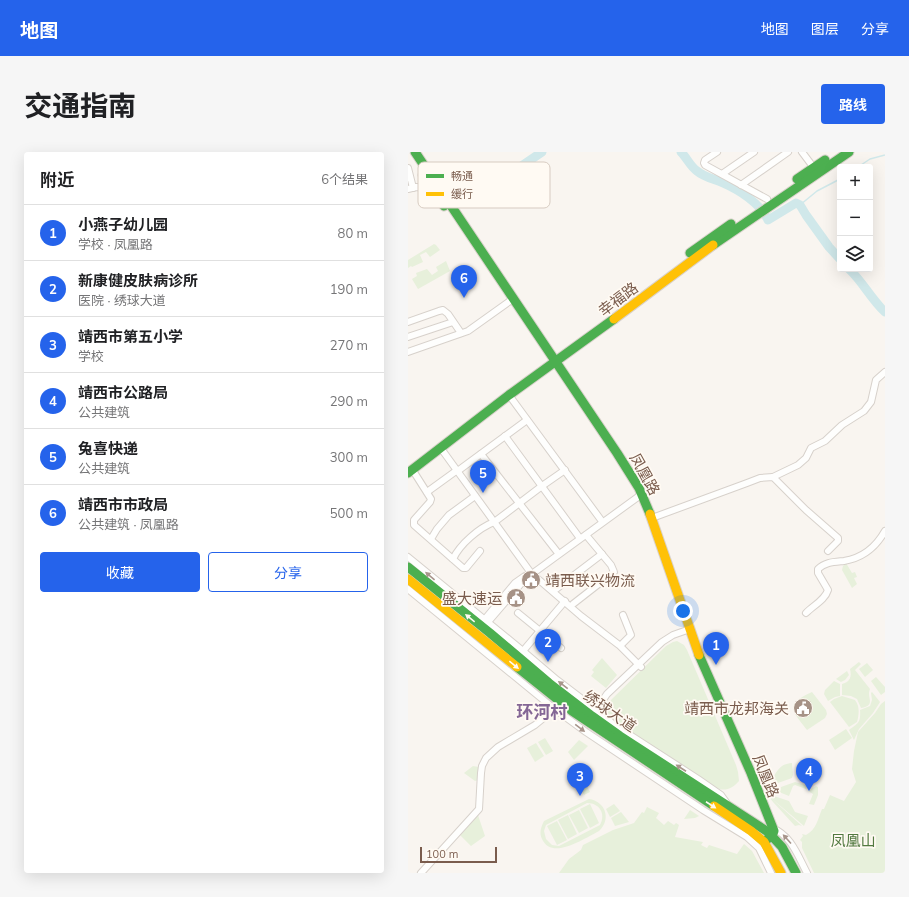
<!DOCTYPE html>
<html lang="zh">
<meta charset="utf-8">
<style>
body{margin:0;font-family:Mulish,"Noto Sans SC",sans-serif;background:#f6f6f6;color:#202124}
.controls{position:absolute;right:12px;top:12px;display:grid;overflow:hidden;border-radius:4px;box-shadow:0 4px 16px #0002}
.controls button{width:36px;height:36px;display:grid;place-items:center;padding:0;border:0;border-bottom:1px solid #e0e0e0;background:#fff;color:#202124;font:20px sans-serif}
.scale{position:absolute;left:12px;bottom:10px;width:77px;box-sizing:border-box;padding-left:4px;border:2px solid #7a5c4d;border-top:0;font-size:11px;line-height:14px;white-space:nowrap;color:#7a5c4d;-webkit-text-stroke:3px #fffaf3;paint-order:stroke}
.you{position:absolute;left:275px;top:459px;width:14px;height:14px;margin:-10px;border:3px solid #fff;border-radius:50%;background:#1a73e8;box-shadow:0 0 0 6px #1a73e833}
.badge{display:grid;place-items:center;width:26px;height:26px;border-radius:50%;background:#2563eb;color:#fff;font-size:13px;font-weight:700}
.pin{position:absolute;translate:-50% -33px;filter:drop-shadow(0 1px 2px #0008)}
.pin::after{content:'';position:absolute;top:21px;width:14px;height:12px;background:inherit;clip-path:polygon(0 0,100% 0,50% 100%)}
.list{margin:0;padding:0;list-style:none}
h2{display:flex;justify-content:space-between;align-items:center;height:52px;margin:0;padding:0 16px;font-size:17px}
h2 small{font-size:13px;font-weight:400;color:#757577}
.list li{display:grid;grid-template-columns:26px 1fr auto;gap:12px;align-items:center;box-sizing:border-box;height:56px;padding:0 16px;border-top:1px solid #e0e0e0}
.list b{display:block;font-size:15px;white-space:nowrap}
.list p{margin:0;font-size:13px;white-space:nowrap;color:#757577}
.list em{font-size:13px;font-style:normal;color:#757577}
.actions{display:flex;gap:8px;padding:12px 16px}
.actions a{flex:1;padding:9px 0;border:1px solid #2563eb;border-radius:4px;text-align:center;font-size:14px;color:#2563eb}
.actions .main{background:#2563eb;color:#fff}
.icon{flex:none;width:22px;height:22px;fill:none;stroke:currentColor;stroke-width:2;stroke-linecap:round;stroke-linejoin:round}
.map{position:relative;flex:none;width:477px;height:721px;overflow:hidden;border-radius:4px}
header{display:flex;align-items:center;gap:24px;box-sizing:border-box;height:56px;padding:0 20px;background:#2563eb;color:#fff}
header strong{font-size:19px}
nav{display:flex;gap:22px;margin-inline-start:auto;font-size:14px}
.intro{display:flex;align-items:center;justify-content:space-between;box-sizing:border-box;height:96px;padding:0 24px}
h1{margin:0;font-size:28px}
.button{padding:10px 18px;border-radius:4px;background:#2563eb;color:#fff;font-size:14px;font-weight:700}
main{display:flex;gap:24px;padding:0 24px}
aside{flex:1;background:#fff;border-radius:4px;box-shadow:0 4px 16px #0002}
.map>svg:first-child{display:block}
.green{fill:#e7f0db;fill-rule:evenodd}
.lines{fill:none;stroke-linecap:round;stroke-linejoin:round}
.stream{stroke:#d0e8ea;stroke-width:1.5}
.river{stroke:#d0e8ea;stroke-width:9}
.street-casing{stroke:#d7d1cb;stroke-width:8}
.fast-casing{stroke:#d9d2cb;stroke-width:11}
.slow-casing{stroke:#d9d2cb;stroke-width:11}
.street{stroke:#fefefd;stroke-width:6}
.fast{stroke:#4caf50;stroke-width:9}
.slow{stroke:#ffc107;stroke-width:9}
.oneway{fill:#a8958b}
.oneway2{fill:#fffaf3}
.labels{text-anchor:middle;dominant-baseline:central;stroke-width:3.5;stroke-linejoin:round;paint-order:stroke}
.street-label{font-size:15px;fill:#7a5c4d;stroke:#fffaf3}
.poi-label{font-size:15px;fill:#7a5c4d;stroke:#fffaf3;text-anchor:end}
.park-label{font-size:15px;fill:#537a41;stroke:#fffaf3}
.quarter-label{font-size:17px;font-weight:bold;fill:#846695;stroke:#fffaf3}
.key{fill:#fffaf3;stroke:#d7cbc1;stroke-width:1}
.key-label{font-size:11px;fill:#7a5c4d}
</style>
<header>
<strong>地图</strong>
<nav><a>地图</a><a>图层</a><a>分享</a></nav>
</header>
<div class="intro"><h1>交通指南</h1><a class="button">路线</a></div>
<main>
<aside>
<h2>附近<small>6个结果</small></h2>
<ul class="list">
<li><span class="badge">1</span><div><b>小燕子幼儿园</b><p>学校 · 凤凰路</p></div><em>80 m</em></li>
<li><span class="badge">2</span><div><b>新康健皮肤病诊所</b><p>医院 · 绣球大道</p></div><em>190 m</em></li>
<li><span class="badge">3</span><div><b>靖西市第五小学</b><p>学校</p></div><em>270 m</em></li>
<li><span class="badge">4</span><div><b>靖西市公路局</b><p>公共建筑</p></div><em>290 m</em></li>
<li><span class="badge">5</span><div><b>兔喜快递</b><p>公共建筑</p></div><em>300 m</em></li>
<li><span class="badge">6</span><div><b>靖西市市政局</b><p>公共建筑 · 凤凰路</p></div><em>500 m</em></li>
</ul>
<div class="actions"><a class="main">收藏</a><a>分享</a></div>
</aside>
<div class="map">
<svg width="477" height="721" viewBox="0 0 477 721">
<rect width="100%" height="100%" fill="#f9f5f0"/>
<g class="green">
<path d="M26,92L28,93L32,98L22,105L18,100L12,103L15,110L4,115L3,114L0,116V108Z"/>
<path d="M38,109L42,119L10,137L4,127L9,124L8,121L19,117L24,123L30,119L28,115Z"/>
<path d="M438,411L444,421L447,420L449,425L446,426L449,432L444,436L434,418L435,414Z"/>
<path d="M269,489L276,493L279,498L328,613L330,620L331,629C325,636 317,640 309,636L205,569C197,563 197,554 204,547L258,494L265,490Z"/>
<path d="M194,506L209,523L198,536L183,524L186,520L184,518Z"/>
<path d="M451,510L453,512L447,518L462,537C458,546 469,553 453,556L449,547L443,544L434,543V532C442,530 444,525 442,517Z"/>
<path d="M459,511L465,518L457,525L451,517Z"/>
<path d="M439,519L441,523L437,528L433,530L428,527Z"/>
<path d="M468,525L477,535V540L473,543L463,529Z"/>
<path d="M426,529L432,532V544L427,545L420,549L416,542L417,538Z"/>
<path d="M404,540L418,558L419,562L417,566L399,578C384,558 376,553 404,540Z"/>
<path d="M464,540L472,550L465,561L451,577L446,588L441,578C450,571 453,571 452,558L462,554L464,548L463,541Z"/>
<path d="M434,544L447,548C452,554 451,563 449,570L441,575L422,550L426,547Z"/>
<path d="M477,549V721H406L394,696V690L392,688L395,684L394,682L398,683C408,678 410,667 414,657H416L422,643L436,649L448,630L444,617L446,599L450,580L467,561L473,552Z"/>
<path d="M438,577L444,586L427,598L421,588Z"/>
<path d="M137,586L145,599L138,603L130,590Z"/>
<path d="M171,588L180,594L166,608L160,600Z"/>
<path d="M128,591L136,604L127,610L119,596Z"/>
<path d="M384,611L385,623L384,626L370,631L363,628C370,619 371,612 384,611Z"/>
<path d="M65,614L71,615L70,628L67,629L56,621Z"/>
<path d="M172,620L182,640L176,643L166,623Z"/>
<path d="M387,630L397,633L399,635L398,637L387,633L385,634L381,644L371,640L373,635Z"/>
<path d="M408,634L410,635V643L406,653L401,652L405,642L400,639Z"/>
<path d="M363,644H366L381,649L387,660L400,664L396,674L363,646L394,674L391,673L387,674L365,650L362,646Z"/>
<path d="M181,647C197,649 204,667 191,679C177,686 144,709 134,687C131,681 133,675 136,669ZM179,651C192,651 198,662 192,673L151,694L144,693L138,687L136,679L138,673Z"/>
<path d="M182,652L191,671L182,676L172,657Z"/>
<path d="M206,652L212,659L202,665L198,657Z"/>
<path d="M239,655L251,661L248,666L256,673L260,669L266,673L268,671L271,673L267,685L295,690L293,693L299,696L301,693L329,702L336,692L344,699L356,721H151L161,707L173,698L175,693L205,678L226,671L234,660L236,661Z"/>
<path d="M171,658L180,676L171,681L161,663Z"/>
<path d="M282,658L291,664L287,666L276,667Z"/>
<path d="M213,660L221,670L207,674L203,666Z"/>
<path d="M68,662L70,663L77,684L63,694L52,683L63,671Z"/>
<path d="M160,663L169,682L160,687L150,668Z"/>
<path d="M149,669L159,688L149,693L139,674Z"/>
</g>
<g class="lines">
<g class="stream">
<path d="M450,15L462,7L477,3"/>
<path d="M392,53L409,39L432,27"/>
</g>
<g class="river">
<path d="M273,0C279,6 282,14 289,19C296,25 306,27 315,31C331,38 352,51 360,68L388,51L392,53L398,63L421,95L432,107"/>
<path d="M23,33L42,34L57,30L73,33H94L101,29L112,15L134,0"/>
<path d="M441,117C455,130 463,147 477,160"/>
</g>
<g class="street-casing">
<g id="street">
<path d="M309,0L297,8L296,11L297,13L359,47"/>
<path d="M394,0L406,16"/>
<path d="M0,16L5,36"/>
<path d="M314,22L346,0"/>
<path d="M333,33L380,0"/>
<path d="M0,37L8,35L24,36"/>
<path d="M0,170L31,159L35,158L40,162L53,181"/>
<path d="M0,185L45,170"/>
<path d="M0,200L60,179L102,149"/>
<path d="M101,243L193,368"/>
<path d="M97,284L171,385"/>
<path d="M32,295L123,421L173,464L211,493L233,515"/>
<path d="M73,302L150,401"/>
<path d="M4,317L23,347L22,350L6,368V373L55,416H58L72,399"/>
<path d="M51,318L119,268"/>
<path d="M365,325L390,313L398,306L403,296L417,289L434,273L456,259L463,250L468,228L477,220"/>
<path d="M19,340L48,319"/>
<path d="M244,366L339,331L352,326L365,325L398,358L430,386V389L420,399"/>
<path d="M89,368L134,334L157,318"/>
<path d="M23,387L29,377L41,363L67,344"/>
<path d="M0,405L115,499L149,528L191,560L205,572L290,627L313,643L318,650"/>
<path d="M45,407C52,392 71,376 86,370"/>
<path d="M0,437L144,555L178,580L295,658L339,685L351,696L363,721"/>
<path d="M148,437L194,402"/>
<path d="M165,452L206,420L203,413L178,383"/>
<path d="M110,461L153,496"/>
<path d="M398,461C406,453 417,448 420,438L410,421V417C417,410 426,410 436,409C455,406 468,395 477,379"/>
<path d="M77,467L107,431L117,424"/>
<path d="M80,473V470L117,427L234,342"/>
<path d="M214,492L223,483L215,463"/>
<path d="M115,499L157,449"/>
<path d="M188,558L199,542L254,490L265,483L282,477"/>
<path d="M364,676C383,683 390,704 399,721"/>
<path d="M13,721L71,657L73,621L74,614L78,606L90,595L127,573L138,564L144,555"/>
</g>
</g>
<g class="fast-casing">
<g id="fast">
<path d="M7,0L209,301L231,336L242,362"/>
<path d="M15,23L36,54"/>
<path d="M389,27L417,8"/>
<path d="M305,93L441,0"/>
<path d="M282,101L323,72"/>
<path d="M0,321L101,243L206,167"/>
<path d="M0,415L82,481L141,531L184,564L212,584L360,680L374,695L388,721"/>
<path d="M291,503L343,621L366,679L364,684L358,688"/>
<path d="M109,515L164,559L306,654"/>
</g>
</g>
<g class="slow-casing">
<g id="slow">
<path d="M206,167L305,93"/>
<path d="M242,362L291,503"/>
<path d="M0,427L109,515"/>
<path d="M306,654L343,679L356,690L373,721"/>
</g>
</g>
<use href="#street" class="street"/>
<use href="#fast" class="fast"/>
<use href="#slow" class="slow"/>
</g>
<defs><path id="oneway-solid" d="M-6-.8H1V-3.2L6.5 0L1 3.2V.8H-6Z"/></defs>
<g class="oneway">
<use href="#oneway-solid" transform="translate(22 424) rotate(-140)"/>
<use href="#oneway-solid" transform="translate(155 533) rotate(-142)"/>
<use href="#oneway-solid" transform="translate(172 576) rotate(37)"/>
<use href="#oneway-solid" transform="translate(273 616) rotate(-147)"/>
<use href="#oneway-solid" transform="translate(379 687) rotate(-132)"/>
</g>
<g class="oneway2">
<use href="#oneway-solid" transform="translate(62 466) rotate(-141)"/>
<use href="#oneway-solid" transform="translate(106 513) rotate(39)"/>
<use href="#oneway-solid" transform="translate(303 653) rotate(33)"/>
</g>
<defs>
<g id="civic-disc" transform="scale(1)"><circle r="9.5" fill="#a69286" stroke="#fffaf3"/><path d="M-.6-6.5H3V-4.5H.6V-3L4-1V1h2V6H-6V1h2V-1L-.6-3ZM-1.2 2.5V6h2.4V2.5Z" fill="#fff"/></g>
</defs>
<g fill-rule="evenodd">
<use href="#civic-disc" x="123" y="428"/>
<use href="#civic-disc" x="108" y="446"/>
<use href="#civic-disc" x="395" y="556"/>
</g>
<g class="labels">
<g class="street-label">
<text transform="translate(210 147) rotate(-37)">幸福路</text>
<text transform="translate(237 322) rotate(61)">凤凰路</text>
<text transform="translate(202 559) rotate(35)">绣球大道</text>
<text transform="translate(358 624) rotate(68)">凤凰路</text>
</g>
<g class="poi-label">
<text x="137" y="428" text-anchor="start">靖西联兴物流</text>
<text x="94" y="446">盛大速运</text>
<text x="381" y="556">靖西市龙邦海关</text>
</g>
<g class="park-label">
<text x="445" y="688">凤凰山</text>
</g>
<g class="quarter-label">
<text x="134" y="559">环河村</text>
</g>
</g>
<rect x="10" y="10" width="132" height="46" rx="6" class="key"/>
<rect x="18" y="22" width="18" height="4" fill="#4caf50"/>
<rect x="18" y="40" width="18" height="4" fill="#ffc107"/>
<g class="key-label">
<text x="43" y="28">畅通</text>
<text x="43" y="46">缓行</text>
</g>
</svg>
<div class="controls">
<button>+</button>
<button>−</button>
<button><svg class="icon" aria-label="layers" viewBox="0 0 24 24"><path d="M12 4l9 5-9 5-9-5zM3 14l9 5 9-5"/></svg></button>
</div>
<div class="scale">100 m</div>
<div class="you"></div>
<div class="pin badge" style="left:308px;top:513px">1</div>
<div class="pin badge" style="left:140px;top:510px">2</div>
<div class="pin badge" style="left:172px;top:644px">3</div>
<div class="pin badge" style="left:401px;top:639px">4</div>
<div class="pin badge" style="left:75px;top:341px">5</div>
<div class="pin badge" style="left:56px;top:146px">6</div>
</div>
</main>
